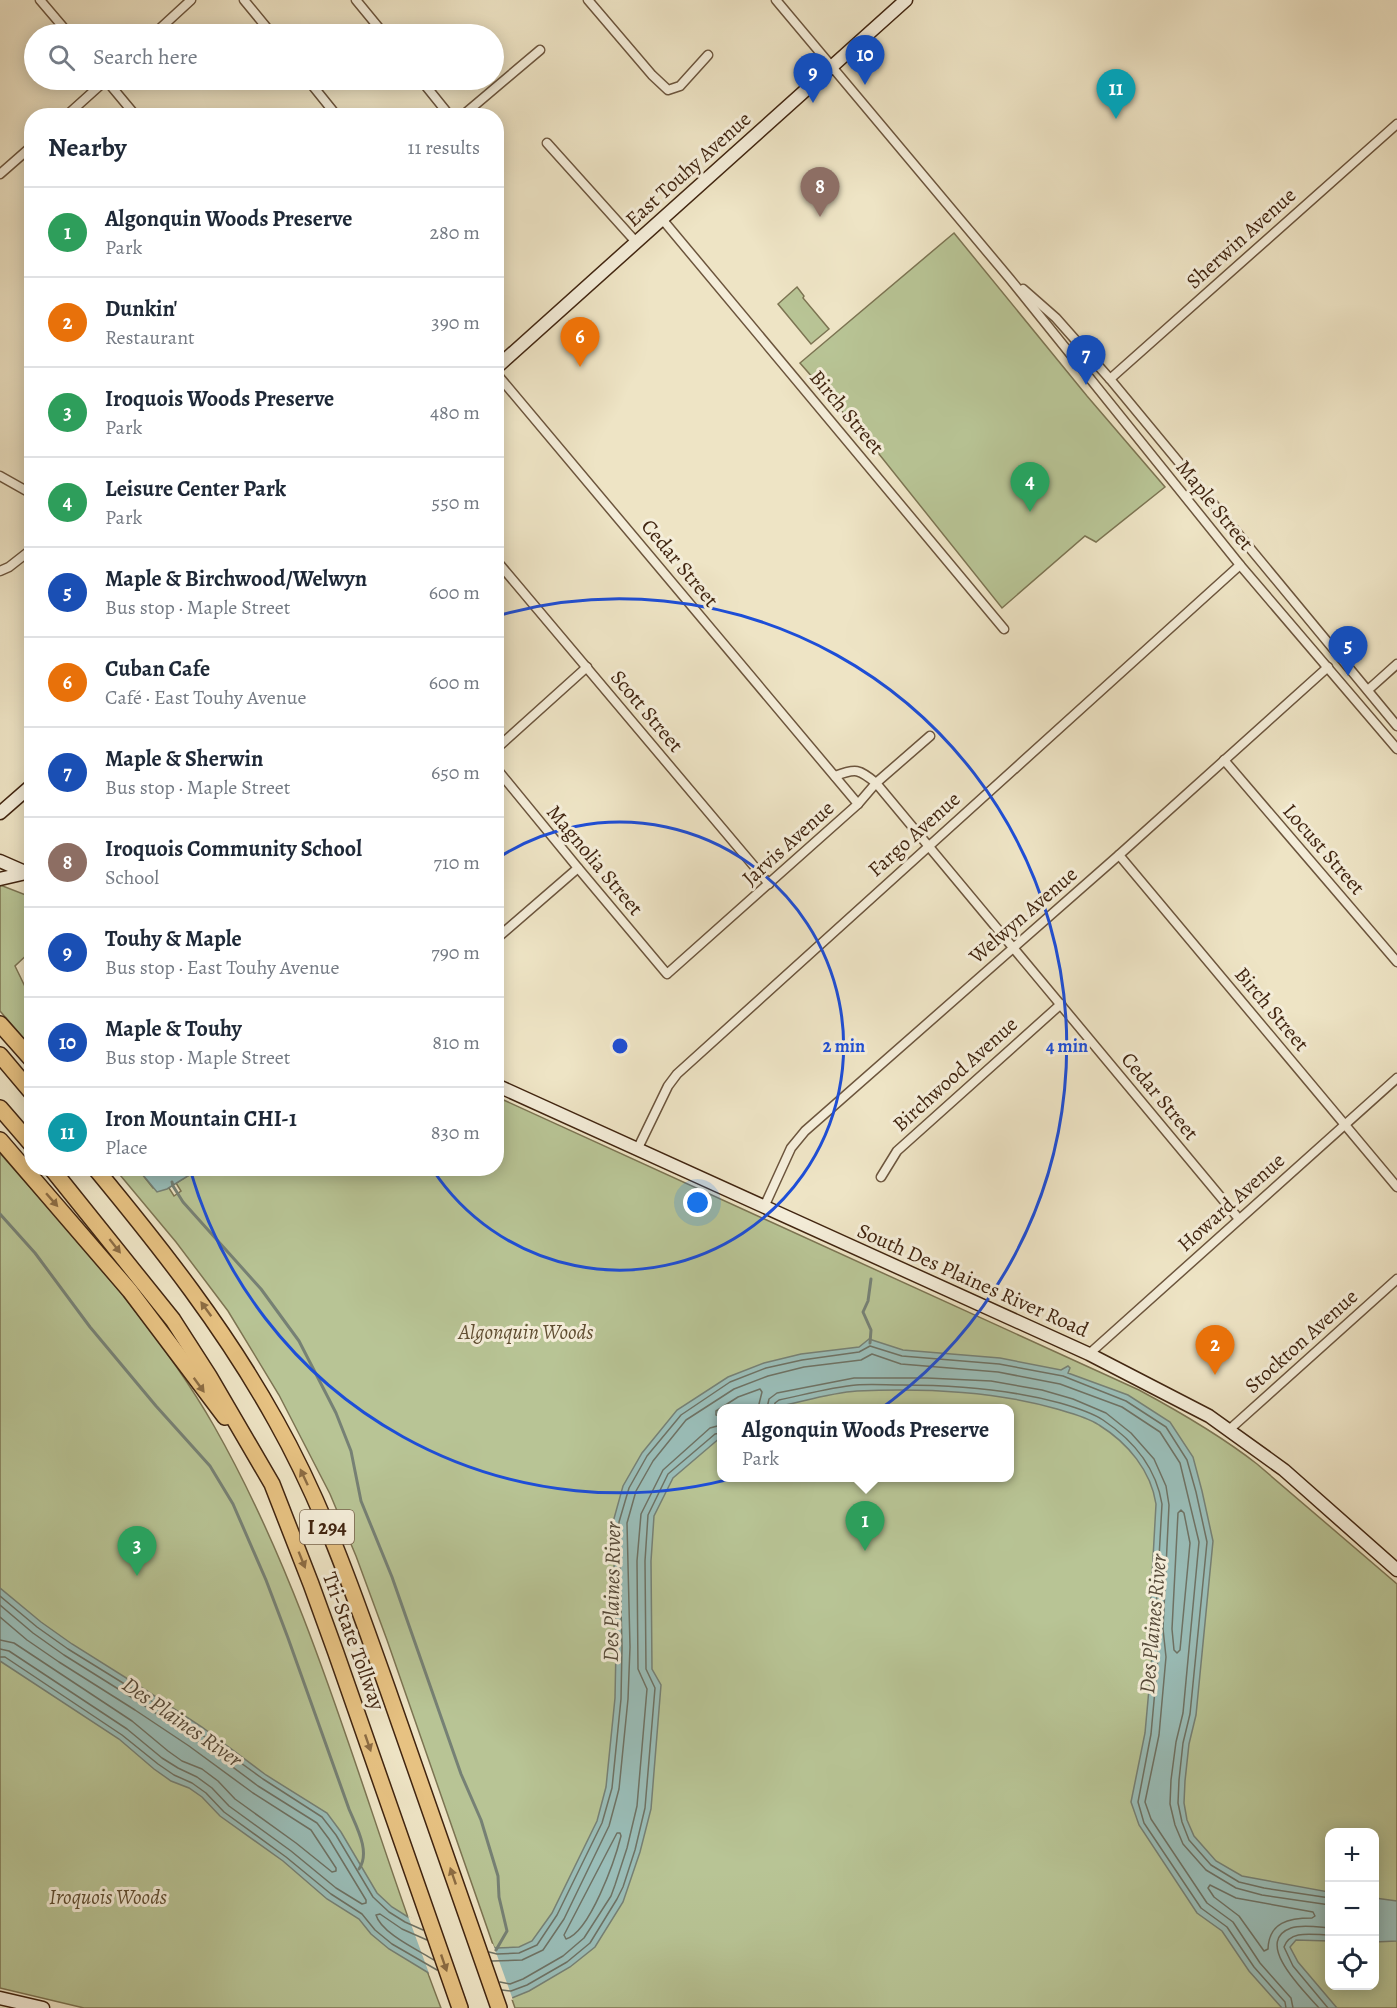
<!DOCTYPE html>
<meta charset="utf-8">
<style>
body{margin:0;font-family:Alegreya,serif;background:#f6f6f7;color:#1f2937}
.controls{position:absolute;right:18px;bottom:18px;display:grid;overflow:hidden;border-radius:12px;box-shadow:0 3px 15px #0003}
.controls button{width:54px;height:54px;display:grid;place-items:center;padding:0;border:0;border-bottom:2px solid #e0e1e3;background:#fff;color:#1f2937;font:30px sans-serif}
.you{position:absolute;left:698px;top:1203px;width:21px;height:21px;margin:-15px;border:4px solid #fff;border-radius:50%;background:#1a73e8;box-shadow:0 0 0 9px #1a73e833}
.badge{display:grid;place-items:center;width:39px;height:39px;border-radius:50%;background:#8f2418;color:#fff;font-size:20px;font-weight:700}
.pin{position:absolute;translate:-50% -50px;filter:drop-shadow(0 2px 3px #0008)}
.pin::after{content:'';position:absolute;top:32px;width:21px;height:18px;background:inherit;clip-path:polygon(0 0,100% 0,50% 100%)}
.popup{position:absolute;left:717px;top:1404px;width:297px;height:78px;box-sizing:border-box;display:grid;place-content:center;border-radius:12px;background:#fff;filter:drop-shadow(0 2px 4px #0005);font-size:20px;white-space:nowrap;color:#747a83}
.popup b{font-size:22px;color:#1f2937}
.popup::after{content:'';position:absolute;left:50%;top:100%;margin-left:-12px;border:12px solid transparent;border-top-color:#fff}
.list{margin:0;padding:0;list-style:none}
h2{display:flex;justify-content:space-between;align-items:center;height:78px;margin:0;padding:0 24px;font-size:26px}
h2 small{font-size:20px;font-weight:400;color:#747a83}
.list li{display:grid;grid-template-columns:39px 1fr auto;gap:18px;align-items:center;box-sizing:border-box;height:90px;padding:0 24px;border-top:2px solid #e0e1e3}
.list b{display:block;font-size:22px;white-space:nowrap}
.list p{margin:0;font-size:20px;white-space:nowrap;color:#747a83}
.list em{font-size:20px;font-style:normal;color:#747a83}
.icon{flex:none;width:33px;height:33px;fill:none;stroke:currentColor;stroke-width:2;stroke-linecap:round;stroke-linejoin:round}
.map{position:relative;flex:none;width:1397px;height:2008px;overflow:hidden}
.search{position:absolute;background:#fff;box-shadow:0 3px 15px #0003;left:24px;top:24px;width:480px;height:66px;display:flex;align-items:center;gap:15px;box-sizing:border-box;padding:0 21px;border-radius:33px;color:#747a83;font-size:22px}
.panel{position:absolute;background:#fff;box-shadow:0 3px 15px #0003;left:24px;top:108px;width:480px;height:1068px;border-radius:24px}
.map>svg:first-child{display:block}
.green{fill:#b8c495;stroke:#7c7452;stroke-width:1.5;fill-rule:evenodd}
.water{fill:#9abeb9;stroke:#768175;stroke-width:1.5}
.pier{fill:#eee4c5}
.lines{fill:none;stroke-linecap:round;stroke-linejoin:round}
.shore{stroke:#6e7264;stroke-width:1.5}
.stream{stroke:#768175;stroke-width:3}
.street-casing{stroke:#6c553d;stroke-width:11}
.secondary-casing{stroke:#412510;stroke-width:15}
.highway-casing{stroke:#412510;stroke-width:18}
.street{stroke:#f4edd9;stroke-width:8}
.secondary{stroke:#f4edd9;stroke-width:12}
.highway{stroke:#e7c282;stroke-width:15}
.oneway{fill:#8c6c43}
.ring{fill:none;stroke:#1d4ed8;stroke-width:3}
.labels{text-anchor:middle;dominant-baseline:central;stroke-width:6;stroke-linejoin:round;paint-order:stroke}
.shield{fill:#f4edd9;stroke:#77614c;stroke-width:1.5}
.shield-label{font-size:20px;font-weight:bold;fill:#412510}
.street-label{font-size:21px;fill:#412510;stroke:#f4edd9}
.park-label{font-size:21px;font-style:italic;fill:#5f4d31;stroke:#f4edd9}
.water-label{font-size:22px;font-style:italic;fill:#574b3a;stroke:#f4edd9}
.centre{fill:#1d4ed8;stroke:#f4edd9;stroke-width:3}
.ring-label{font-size:18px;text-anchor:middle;font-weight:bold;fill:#1d4ed8;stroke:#f4edd9;stroke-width:6;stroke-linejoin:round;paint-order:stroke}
</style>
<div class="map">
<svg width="1397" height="2008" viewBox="0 0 1397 2008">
<rect width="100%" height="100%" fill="#eee4c5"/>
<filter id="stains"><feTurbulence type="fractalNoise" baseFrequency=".00333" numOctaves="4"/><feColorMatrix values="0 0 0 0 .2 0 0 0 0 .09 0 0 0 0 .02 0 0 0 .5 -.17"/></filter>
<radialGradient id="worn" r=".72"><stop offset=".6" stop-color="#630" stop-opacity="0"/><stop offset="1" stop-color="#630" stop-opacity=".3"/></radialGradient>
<g class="green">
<path d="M954,233L1087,396L1165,487L1096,542L1085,536L1002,608L875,449L800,363Z"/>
<path d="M797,287L804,296L803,298L829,329L811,344L778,304Z"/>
<path d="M0,885L31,897V951L15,966L31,999V1047L0,1011Z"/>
<path d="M497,1097L1139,1390C1180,1412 1220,1435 1257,1464L1397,1584V2008H515L387,1640L356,1556L330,1494L279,1395L228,1311L176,1242L115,1169H138L153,1188H169L174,1196L181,1191L176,1183L199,1169L496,1168ZM721,1408H1009V1478H721ZM1330,1832H1374V1986H1330Z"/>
<path d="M0,1153C76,1240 156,1325 214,1426C317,1607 366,1814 441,2008H84L0,1988Z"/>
</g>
<g class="water">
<path d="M138,1169H199L167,1189L157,1192Z"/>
<path d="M869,1339L903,1350L1000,1358L1061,1370L1068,1366L1070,1368L1068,1373L1128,1395L1170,1422L1193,1457L1202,1491L1213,1541L1196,1715L1189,1744L1185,1781L1184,1803L1187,1820L1194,1836L1216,1861L1242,1876L1329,1892V1941L1296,1940L1290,1947L1298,1962L1337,2008H1282L1249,1971L1222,1931L1197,1913L1139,1825L1131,1802L1145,1733L1152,1656L1149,1630L1156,1504C1151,1471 1128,1443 1099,1425C1087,1417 1071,1413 1057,1409C994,1391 921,1388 857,1391C828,1393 799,1403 771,1408C756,1411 737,1408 721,1408V1437L673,1478L654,1516L651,1561L652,1669L661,1685L651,1809L640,1852L623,1902L595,1947L570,1967L529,1991L512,1998L468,1991L427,1972L389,1949L371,1934L359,1919L327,1899L283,1861L220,1816L202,1797L189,1788L171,1781L154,1769L119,1739L0,1661V1588L41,1622L72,1644L147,1691L202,1727L266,1775L327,1813L341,1832L377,1893L392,1907L408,1917L445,1933L496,1948L519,1947L532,1941L552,1913L597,1821L606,1787L615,1698L616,1647L613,1522L623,1486L642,1453L677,1410L728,1377L764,1363L801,1354L859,1347Z"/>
<path d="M1375,1898L1397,1901V1941L1375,1942Z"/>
</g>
<path class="pier" d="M408,1916L446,1930L493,1944L513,2000L467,1994L430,1976Z"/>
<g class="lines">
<g class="shore">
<path d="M767,1408L769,1399L777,1393L854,1378H927L991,1381L1042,1390L1073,1399L1106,1413L1131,1433L1154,1459L1166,1486L1169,1505L1163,1629L1166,1657L1159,1735L1145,1802L1151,1819L1207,1903L1233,1922L1260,1963L1291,1998L1293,2008"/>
<path d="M774,1408L775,1403L779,1400C803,1395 832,1387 856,1385C871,1384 886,1385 902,1385C956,1385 1008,1389 1060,1403C1074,1407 1091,1412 1103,1420C1133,1440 1156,1468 1162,1504L1155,1629L1158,1657L1151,1734L1138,1802L1144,1823L1201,1908L1227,1927L1254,1967L1285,2002L1286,2008"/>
<path d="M721,1416L716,1415V1411L738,1397L760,1389L762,1392L758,1408"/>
<path d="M1181,1510L1184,1513L1190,1543L1180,1650L1177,1653L1174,1650L1172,1629L1178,1513Z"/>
<path d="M0,1596L37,1627L68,1649L144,1696L198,1732L263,1779L322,1817L336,1835L373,1897L389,1912L405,1922L423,1930"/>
<path d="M0,1605L33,1633L64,1655L139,1702L194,1738L258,1786L317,1823L329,1839L366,1900V1903L362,1904L336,1888L291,1851L229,1806L212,1788L197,1777L178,1768L162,1758L127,1729L9,1651L0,1649"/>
<path d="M0,1617L27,1640L59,1662L135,1710L189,1746L253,1793L311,1830L336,1868V1871L332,1872L296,1843L235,1799L218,1781L202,1769L182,1761L168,1751L132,1721L14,1643L0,1640"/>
<path d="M0,1657H5L122,1735L158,1764L174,1775L192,1783L206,1793L224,1812L286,1857L331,1894L362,1914L375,1930L392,1944L437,1970"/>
<path d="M617,1833H620L621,1836C615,1860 590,1932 566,1939L564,1935Z"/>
<path d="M1210,1885L1236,1898L1313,1912L1315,1916L1312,1918C1289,1918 1269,1922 1268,1949L1264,1951L1239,1916L1214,1897L1208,1888Z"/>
<path d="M427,1940L402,1929L380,1914L376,1915C381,1933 418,1950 434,1960"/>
<path d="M489,1952L497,1954L519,1953L537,1945L557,1915L602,1823L612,1788L621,1699L622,1647L619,1522L629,1488L647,1456L681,1415L730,1382L766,1368L802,1360L859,1352L870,1346L902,1356L999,1364L1063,1376L1126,1401L1166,1427L1187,1460L1196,1492L1207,1542L1190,1714L1183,1743L1179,1780L1178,1803L1182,1822L1189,1840L1211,1865L1239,1882L1264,1888L1330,1898"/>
<path d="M492,1961L522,1960L543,1950L564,1919L609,1826L619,1789L628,1699L630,1647L627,1523L636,1491L653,1461L686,1420L734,1389L768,1376L804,1367L861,1360L872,1354L901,1364L998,1372L1060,1384L1122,1407L1160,1432L1180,1463L1199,1542L1183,1713L1176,1742L1171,1780L1170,1804L1175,1825L1183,1844L1206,1870L1236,1888L1262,1895L1330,1905"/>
<path d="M500,1982L510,1984L523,1979L563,1956L584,1938L611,1896L615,1885L627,1848L637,1806L647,1689L638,1669L637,1561L641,1514L663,1470L710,1428L721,1425"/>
<path d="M502,1990L511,1991L527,1985L567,1962L590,1943L617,1899L623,1887L635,1850L645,1808L655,1688L646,1669L645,1561L648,1515L668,1474L715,1434L721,1433"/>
<path d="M1319,2008C1306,1993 1252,1942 1291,1928C1302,1924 1318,1927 1330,1928"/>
<path d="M1328,2008L1293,1966L1284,1947C1290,1929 1314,1935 1330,1935"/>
</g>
<g class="stream">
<path d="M172,1182L173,1186L183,1202L261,1289L299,1341L336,1413L351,1451L361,1501L392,1577L461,1774L481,1820L498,1876L499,1897L507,1931L496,1950"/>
<path d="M0,1214L35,1253L90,1327L156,1406L210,1466L233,1504L266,1580L288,1638L349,1809C356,1826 371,1852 359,1869"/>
<path d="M870,1343L871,1330L863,1312L868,1301L871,1279"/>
</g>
<g class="street-casing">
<g id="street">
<path d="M40,0L69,34"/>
<path d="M244,0L272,34"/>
<path d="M356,0L384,34"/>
<path d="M588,0L652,75L668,90L680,86L708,55"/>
<path d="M776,0L1010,279L1240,565L1397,749"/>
<path d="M154,34L191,0"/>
<path d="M106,80L136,116"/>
<path d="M308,80L337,116"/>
<path d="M421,80L450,116"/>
<path d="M66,116L106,80"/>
<path d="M462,116L540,50"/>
<path d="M547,143L636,242"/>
<path d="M0,174L32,146"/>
<path d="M662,219L1004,629"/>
<path d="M1023,289L1056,318L1110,379L1397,726"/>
<path d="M496,373L858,804"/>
<path d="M1110,379L1397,124"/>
<path d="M0,476L32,494"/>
<path d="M496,560L769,884"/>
<path d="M0,571L9,567L32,549"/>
<path d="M1368,690L1397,664"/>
<path d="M496,749L587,667"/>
<path d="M1224,760L1397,962"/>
<path d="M496,768L578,868L667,974L858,804L876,783L930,736"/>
<path d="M835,776C856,768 859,769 876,783L1239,1219"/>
<path d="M1119,855L1397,1187"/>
<path d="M496,939L578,868"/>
<path d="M637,1150L668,1086L677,1074L1240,565"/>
<path d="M881,1177L897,1151L1061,1004"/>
<path d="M764,1207L791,1148L805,1131L1119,855L1328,667"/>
<path d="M1089,1354L1397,1078"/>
<path d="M1230,1429L1397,1279"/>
</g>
</g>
<g class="secondary-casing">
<g id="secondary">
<path d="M496,368L906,0"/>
<path d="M0,813L32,785"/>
<path d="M0,861L32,875"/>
<path d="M0,879L26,873"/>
<path d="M496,1085L1089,1354L1209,1416L1284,1470L1397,1570"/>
<path d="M0,1998L43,2008"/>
</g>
</g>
<g class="highway-casing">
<g id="highway">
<path d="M0,1024L32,1060"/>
<path d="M0,1055L32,1093"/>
<path d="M0,1108L32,1145"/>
<path d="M0,1140L130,1291L225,1417"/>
<path d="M51,1168L173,1320L209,1376L272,1484L311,1584L336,1653L460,2008"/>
<path d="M95,1168C162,1249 225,1329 276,1421C325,1508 357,1603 390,1696C426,1800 463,1904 499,2008"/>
</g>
</g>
<use href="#street" class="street"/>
<use href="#secondary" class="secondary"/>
<use href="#highway" class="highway"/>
</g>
<defs><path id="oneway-solid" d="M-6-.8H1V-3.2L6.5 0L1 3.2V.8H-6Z" transform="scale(1.5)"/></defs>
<g class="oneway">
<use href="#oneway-solid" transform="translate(52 1200) rotate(49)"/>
<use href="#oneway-solid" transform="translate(115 1246) rotate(52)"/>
<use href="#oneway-solid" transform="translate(206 1309) rotate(-126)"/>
<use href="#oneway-solid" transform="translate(199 1385) rotate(54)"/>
<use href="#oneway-solid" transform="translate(304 1477) rotate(-115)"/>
<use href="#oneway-solid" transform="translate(302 1560) rotate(68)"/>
<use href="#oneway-solid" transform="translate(368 1743) rotate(71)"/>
<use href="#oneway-solid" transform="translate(453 1876) rotate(-109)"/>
<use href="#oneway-solid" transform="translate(444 1963) rotate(71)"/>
</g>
<g class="ring">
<path d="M498 858A224 224 0 1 1 433 1170"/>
<path d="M497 616A447 447 0 1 1 190 1169"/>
</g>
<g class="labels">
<rect class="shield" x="300" y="1510" width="54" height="34" rx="4.5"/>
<g class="shield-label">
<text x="327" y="1527">I 294</text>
</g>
<g class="street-label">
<text transform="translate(688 169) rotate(-42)">East Touhy Avenue</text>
<text transform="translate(1241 238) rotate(-42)">Sherwin Avenue</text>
<text transform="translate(847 412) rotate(50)">Birch Street</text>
<text transform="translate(1215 505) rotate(51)">Maple Street</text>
<text transform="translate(680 563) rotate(50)">Cedar Street</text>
<text transform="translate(647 711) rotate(50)">Scott Street</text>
<text transform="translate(914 834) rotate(-42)">Fargo Avenue</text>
<text transform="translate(788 843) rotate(-42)">Jarvis Avenue</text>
<text transform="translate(1324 849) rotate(49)">Locust Street</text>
<text transform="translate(595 860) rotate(50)">Magnolia Street</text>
<text transform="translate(1023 915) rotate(-41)">Welwyn Avenue</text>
<text transform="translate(1272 1009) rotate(50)">Birch Street</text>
<text transform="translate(955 1074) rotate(-42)">Birchwood Avenue</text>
<text transform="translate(1160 1096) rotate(50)">Cedar Street</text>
<text transform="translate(1231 1202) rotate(-42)">Howard Avenue</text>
<text transform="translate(973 1280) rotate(24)">South Des Plaines River Road</text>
<text transform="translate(1301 1341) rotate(-42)">Stockton Avenue</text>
<text transform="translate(354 1641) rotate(70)">Tri-State Tollway</text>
</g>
<g class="park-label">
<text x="526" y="1332">Algonquin Woods</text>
<text x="108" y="1897">Iroquois Woods</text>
</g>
<g class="water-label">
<text transform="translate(612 1592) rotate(-89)">Des Plaines River</text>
<text transform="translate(1153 1624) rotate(-85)">Des Plaines River</text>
<text transform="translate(182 1722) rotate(35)">Des Plaines River</text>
</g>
</g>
<circle cx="620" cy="1046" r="9" class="centre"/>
<g class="ring-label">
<text x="844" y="1052">2 min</text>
<text x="1067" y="1052">4 min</text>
</g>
<rect width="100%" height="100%" filter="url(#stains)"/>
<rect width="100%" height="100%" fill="url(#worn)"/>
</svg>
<div class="controls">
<button>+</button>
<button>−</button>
<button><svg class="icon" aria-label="locate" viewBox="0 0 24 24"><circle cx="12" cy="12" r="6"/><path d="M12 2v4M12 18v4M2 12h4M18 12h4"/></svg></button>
</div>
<div class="you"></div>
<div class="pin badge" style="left:865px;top:1551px;background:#2e9e5b">1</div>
<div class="popup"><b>Algonquin Woods Preserve</b>Park</div>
<div class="pin badge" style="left:1215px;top:1375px;background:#e8710a">2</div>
<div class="pin badge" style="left:137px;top:1576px;background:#2e9e5b">3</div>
<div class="pin badge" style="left:1030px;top:512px;background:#2e9e5b">4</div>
<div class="pin badge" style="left:1348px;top:676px;background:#1a4fb4">5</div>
<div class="pin badge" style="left:580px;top:367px;background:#e8710a">6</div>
<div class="pin badge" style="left:1086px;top:385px;background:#1a4fb4">7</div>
<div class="pin badge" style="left:820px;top:217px;background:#8d6e63">8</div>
<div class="pin badge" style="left:813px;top:103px;background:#1a4fb4">9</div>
<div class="pin badge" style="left:865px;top:85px;background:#1a4fb4">10</div>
<div class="pin badge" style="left:1116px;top:119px;background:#0f9aa8">11</div>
<div class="search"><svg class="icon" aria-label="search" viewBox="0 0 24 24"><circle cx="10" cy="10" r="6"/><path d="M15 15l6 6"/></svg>Search here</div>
<section class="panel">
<h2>Nearby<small>11 results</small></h2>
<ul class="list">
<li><span class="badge" style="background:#2e9e5b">1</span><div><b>Algonquin Woods Preserve</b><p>Park</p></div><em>280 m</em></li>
<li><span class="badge" style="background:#e8710a">2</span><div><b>Dunkin'</b><p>Restaurant</p></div><em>390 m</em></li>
<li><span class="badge" style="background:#2e9e5b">3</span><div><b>Iroquois Woods Preserve</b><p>Park</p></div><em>480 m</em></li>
<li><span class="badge" style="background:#2e9e5b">4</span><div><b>Leisure Center Park</b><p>Park</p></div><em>550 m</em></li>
<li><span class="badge" style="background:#1a4fb4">5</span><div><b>Maple &amp; Birchwood/Welwyn</b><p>Bus stop · Maple Street</p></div><em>600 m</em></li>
<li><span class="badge" style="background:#e8710a">6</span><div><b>Cuban Cafe</b><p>Café · East Touhy Avenue</p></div><em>600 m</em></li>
<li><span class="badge" style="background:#1a4fb4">7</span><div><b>Maple &amp; Sherwin</b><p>Bus stop · Maple Street</p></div><em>650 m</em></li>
<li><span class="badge" style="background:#8d6e63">8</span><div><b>Iroquois Community School</b><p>School</p></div><em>710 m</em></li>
<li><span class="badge" style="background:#1a4fb4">9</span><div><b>Touhy &amp; Maple</b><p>Bus stop · East Touhy Avenue</p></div><em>790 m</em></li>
<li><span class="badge" style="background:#1a4fb4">10</span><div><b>Maple &amp; Touhy</b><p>Bus stop · Maple Street</p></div><em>810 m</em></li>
<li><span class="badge" style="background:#0f9aa8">11</span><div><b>Iron Mountain CHI-1</b><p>Place</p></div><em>830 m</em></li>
</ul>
</section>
</div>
